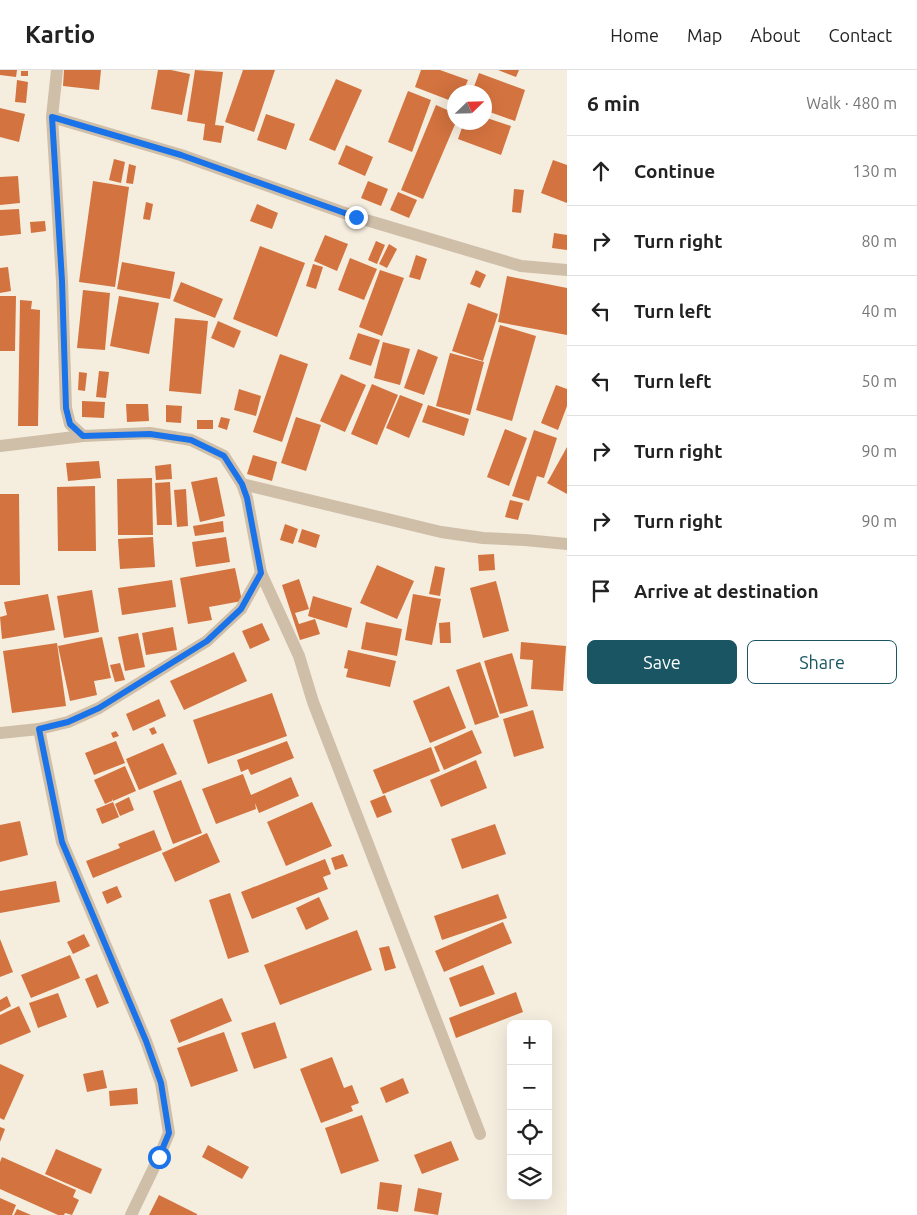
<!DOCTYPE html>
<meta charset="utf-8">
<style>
body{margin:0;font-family:Ubuntu,sans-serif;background:#f6f6f6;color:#222}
.controls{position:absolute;right:15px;bottom:15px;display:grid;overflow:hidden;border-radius:8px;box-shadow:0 5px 20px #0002}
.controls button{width:45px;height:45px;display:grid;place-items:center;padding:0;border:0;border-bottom:1px solid #e0e0e0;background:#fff;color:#222;font:25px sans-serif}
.compass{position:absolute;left:447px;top:15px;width:45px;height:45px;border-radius:50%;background:#fff;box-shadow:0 5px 20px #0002;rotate:67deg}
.stop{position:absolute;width:15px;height:15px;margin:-11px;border:4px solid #1a73e8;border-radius:50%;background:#fff}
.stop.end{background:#1a73e8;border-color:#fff;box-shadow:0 1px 5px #0008}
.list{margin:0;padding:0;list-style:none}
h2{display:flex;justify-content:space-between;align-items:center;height:65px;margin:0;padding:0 20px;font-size:21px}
h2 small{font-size:16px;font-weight:400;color:#767676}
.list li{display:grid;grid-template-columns:32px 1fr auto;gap:15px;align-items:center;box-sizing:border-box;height:70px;padding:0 20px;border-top:1px solid #e0e0e0}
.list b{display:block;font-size:19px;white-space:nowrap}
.list em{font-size:16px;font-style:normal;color:#767676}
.actions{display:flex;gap:10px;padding:15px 20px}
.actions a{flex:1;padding:11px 0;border:1px solid #195562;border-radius:8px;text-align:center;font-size:18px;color:#195562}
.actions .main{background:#195562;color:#fff}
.icon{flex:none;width:28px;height:28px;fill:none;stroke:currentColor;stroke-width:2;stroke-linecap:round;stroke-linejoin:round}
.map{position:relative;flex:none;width:567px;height:1145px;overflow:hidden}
header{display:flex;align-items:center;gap:30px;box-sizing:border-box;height:70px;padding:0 25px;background:#fff;border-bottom:1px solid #e0e0e0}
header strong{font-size:24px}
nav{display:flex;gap:28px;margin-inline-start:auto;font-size:18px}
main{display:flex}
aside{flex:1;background:#fff}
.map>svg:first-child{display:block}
.building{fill:#d3733f}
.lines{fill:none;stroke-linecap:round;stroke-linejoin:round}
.minor{stroke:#cfbea8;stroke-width:12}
.route{stroke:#1a73e8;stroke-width:6}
</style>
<header>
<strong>Kartio</strong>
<nav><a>Home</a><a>Map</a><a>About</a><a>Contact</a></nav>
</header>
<main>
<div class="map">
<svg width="567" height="1145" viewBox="0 0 567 1145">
<rect width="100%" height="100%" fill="#f5edde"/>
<g class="building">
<path d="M0,0H17L16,7L0,5Z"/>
<path d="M64,0H101L99,20L63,16Z"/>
<path d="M158,0H171L190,4L182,45L151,39Z"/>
<path d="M195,0L223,2L215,55L224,56L221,73L203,70L205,54L187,51Z"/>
<path d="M243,0H275L254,62L225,52Z"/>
<path d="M421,0H440L468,10L463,22H454V32L415,17Z"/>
<path d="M498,0H519L516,7Z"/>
<rect x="21" y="1" width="7" height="5"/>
<path d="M479,3L525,20L515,51L484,40V22H472Z"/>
<path d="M336,9L362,20L335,81L309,70Z"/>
<path d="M17,10L28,12L26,33L15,32Z"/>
<path d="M408,21L431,30L412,82L388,72Z"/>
<path d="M436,35L454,43L456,52L423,129L401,120Z"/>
<path d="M0,38L25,44L19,72L0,67Z"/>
<path d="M266,44L295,54L286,80L257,70Z"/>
<path d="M484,47L511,56L501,85L458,69L464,52H484Z"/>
<path d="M346,75L373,87L365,106L338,94Z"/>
<path d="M114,89L125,92L121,113L109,110Z"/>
<path d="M553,90L567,95V133L541,123Z"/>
<path d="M129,94L136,96L133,114L126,113Z"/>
<path d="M18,106L20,133L0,135V107Z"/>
<path d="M93,111L129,117L115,217L79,212Z"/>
<path d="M368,111L388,119L381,136L361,128Z"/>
<path d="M514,119L524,120L521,143L512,142Z"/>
<path d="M398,122L417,130L409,148L390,140Z"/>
<path d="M146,132L153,134L150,150L143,149Z"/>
<path d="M257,134L278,143L272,159L250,151Z"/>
<path d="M19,139L21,164L0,166V140Z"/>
<path d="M45,151L46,161L31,163L30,152Z"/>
<path d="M554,163L567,165V180L552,178Z"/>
<path d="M325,165L348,174L337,201L314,191Z"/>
<path d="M376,171L385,175L377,194L368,190Z"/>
<path d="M389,174L397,179L387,198L379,194Z"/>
<path d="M260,176L305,193L277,267L233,249Z"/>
<path d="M416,185L427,189L420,210L409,207Z"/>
<path d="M350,188L377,199L364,230L338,220Z"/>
<path d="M122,192L175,202L170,229L117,219Z"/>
<path d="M313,194L323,197L316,219L306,216Z"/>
<path d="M8,197L11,221L0,223V198Z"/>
<path d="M380,200L404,208L382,266L359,257Z"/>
<path d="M476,200L486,205L480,218L470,214Z"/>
<path d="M507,206L567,218V265L498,252Z"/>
<path d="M181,212L223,229L215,248L173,231Z"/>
<path d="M83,220L110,223L105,280L77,278Z"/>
<path d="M0,226H16L15,281H0Z"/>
<path d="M119,226L159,233L149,284L110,276Z"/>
<path d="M20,230L32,231L31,239L40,240L38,356H18Z"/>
<path d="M468,233L498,244L483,291L452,281Z"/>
<path d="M175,248L208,251L201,324L169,321Z"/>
<path d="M218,251L241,261L234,278L211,268Z"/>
<path d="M500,255L536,266L512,351L476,340Z"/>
<path d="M358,263L380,270L371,296L349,289Z"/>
<path d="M383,272L410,279L400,315L374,308Z"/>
<path d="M418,279L438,287L424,325L404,318Z"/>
<path d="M450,283L484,292L470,345L436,336Z"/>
<path d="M280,284L308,294L282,372L253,362Z"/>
<path d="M99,301L109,302L106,328L96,327Z"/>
<path d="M79,302L87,303L85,321L78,320Z"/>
<path d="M341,304L366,315L345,362L320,351Z"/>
<path d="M372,314L398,325L377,375L351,364Z"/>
<path d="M556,315L567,319V336L558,360L541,353Z"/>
<path d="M239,319L261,326L256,346L234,340Z"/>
<path d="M400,325L423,334L409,368L386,358Z"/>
<path d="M82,331L105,332L104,348L82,347Z"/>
<path d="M126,334H148L149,351L127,352Z"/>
<path d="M166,335L182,336L181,353L166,352Z"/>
<path d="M428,335L469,349L464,366L422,352Z"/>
<path d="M221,347L230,349L227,360L218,357Z"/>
<path d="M296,347L321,355L306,401L281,393Z"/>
<rect x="197" y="350" width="16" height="9"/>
<path d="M505,359L527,368L509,416L487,407Z"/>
<path d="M534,360L557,368L544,408L537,406L529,431L512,426Z"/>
<path d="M567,377V424L547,413Z"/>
<path d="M253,385L277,392L272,411L247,404Z"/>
<path d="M99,391L101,408L68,411L66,393Z"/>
<path d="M171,394L172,409L156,410L155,396Z"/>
<path d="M217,407L225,446L200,452L191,412Z"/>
<path d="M152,408L153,465H118L117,409Z"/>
<path d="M170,412L172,455H157L155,413Z"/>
<path d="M95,416L96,481H58L57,417Z"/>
<path d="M186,419L188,456L177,457L174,420Z"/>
<path d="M0,424H19L20,515H0Z"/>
<path d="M510,430L523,433L518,450L505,447Z"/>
<path d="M223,451L224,462L195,466L193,456Z"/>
<path d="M285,454L298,459L293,474L280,470Z"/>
<path d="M302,459L320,465L316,478L298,472Z"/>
<path d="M153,467L155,497L120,499L118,469Z"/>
<path d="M226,467L230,492L196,497L192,472Z"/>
<path d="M494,484L495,500L479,501L478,485Z"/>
<path d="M377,495L414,511L397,549L360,533Z"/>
<path d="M435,496L445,498L440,526L429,524Z"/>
<path d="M235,498L242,531L209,537L212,550L188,554L180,508Z"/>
<path d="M299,509L309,539L295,543L299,554L315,549L320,564L300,570L282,515Z"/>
<path d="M172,510L176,537L122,545L118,518Z"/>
<path d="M496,511L509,561L483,568L470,518Z"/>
<path d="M92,520L99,562L64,568L57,526Z"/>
<path d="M48,524L55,560L2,569L0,547L7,545L4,532Z"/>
<path d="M413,524L441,529L432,575L405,570Z"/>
<path d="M313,526L352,538L347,558L308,546Z"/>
<path d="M366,552L402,559L397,586L361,579Z"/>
<path d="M450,552L451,573H440L439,553Z"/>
<path d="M262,553L270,570L250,579L242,561Z"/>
<path d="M173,557L177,580L146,585L142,563Z"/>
<path d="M138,563L145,597L125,601L118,567Z"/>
<path d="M102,567L111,608L94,611L97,625L70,631L58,576Z"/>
<path d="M521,572L566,576L563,621L531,619L533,590L520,589Z"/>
<path d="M57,573L66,636L12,643L3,581Z"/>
<path d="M348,580L396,591L390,617L346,607L348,599L344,598Z"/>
<path d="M234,582L247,611L184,640L170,611Z"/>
<path d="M512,583L528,636L500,644L484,591Z"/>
<path d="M480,592L499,647L475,655L456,600Z"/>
<path d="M120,593L125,610L115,612L110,595Z"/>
<path d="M449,616L466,658L430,673L413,631Z"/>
<path d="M272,623L287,666L208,694L193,650Z"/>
<path d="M159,629L166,646L133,661L126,644Z"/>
<path d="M533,640L544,678L514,687L503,649Z"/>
<path d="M154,657L157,663L152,665L149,659Z"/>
<path d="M472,660L482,683L444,700L434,677Z"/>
<path d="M116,661L119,666L113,668L111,663Z"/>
<path d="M116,671L125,693L94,705L85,683Z"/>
<path d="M287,671L294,688L251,705L248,699L241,702L237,690Z"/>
<path d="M163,673L177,704L139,720L126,689Z"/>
<path d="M431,677L440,701L383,724L373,700Z"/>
<path d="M476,690L487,718L441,737L430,710Z"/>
<path d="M125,696L136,721L113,731L112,729V731L105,734L94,710Z"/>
<path d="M243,704L251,725L291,707L299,726L259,743L255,733L256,739L216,754L202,719Z"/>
<path d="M181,710L202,763L173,774L153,721Z"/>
<path d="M385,725L392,742L377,748L370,731Z"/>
<path d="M129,727L134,740L120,746L115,734Z"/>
<path d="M113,732L119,747L102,754L96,739Z"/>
<path d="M312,732L332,776L286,796L267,752Z"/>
<path d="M20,751L28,785L0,792V755Z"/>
<path d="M495,754L506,784L462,799L451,769Z"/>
<path d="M154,760L162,780L93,808L86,791L120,778L118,774Z"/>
<path d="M207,763L220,792L175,812L162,783Z"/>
<path d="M343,784L348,796L335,800L331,788Z"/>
<path d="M325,789L331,804L323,807L328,819L252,849L241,822Z"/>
<path d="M56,811L60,832L0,843V821Z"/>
<path d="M117,816L122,827L107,834L102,822Z"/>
<path d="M230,823L249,882L228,889L209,830Z"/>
<path d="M498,824L507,848L442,870L434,846Z"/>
<path d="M319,827L329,849L306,860L296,838Z"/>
<path d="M503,852L512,873L444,902L435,881Z"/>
<path d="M357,860L372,900L280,935L264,895Z"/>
<path d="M84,864L90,876L73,884L67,872Z"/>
<path d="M0,869L13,902L0,907Z"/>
<path d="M389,876L396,898L385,901L379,878Z"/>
<path d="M70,885L80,908L31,928L21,905Z"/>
<path d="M483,895L495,924L460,937L449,908Z"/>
<path d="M97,904L109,933L97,938L85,909Z"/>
<path d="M516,922L523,942L456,968L449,948Z"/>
<path d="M58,923L67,947L38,958L29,933Z"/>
<path d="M7,926L11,936L0,942V930Z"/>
<path d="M222,928L232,951L179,973L170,950Z"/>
<path d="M19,936L31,962L0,975V945Z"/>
<path d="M275,952L287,988L254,999L241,963Z"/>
<path d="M224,962L238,1001L191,1017L177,978Z"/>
<path d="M332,987L344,1018L352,1015L359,1033L351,1036L353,1041L321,1053L300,999Z"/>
<path d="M0,994L24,1005L4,1050L0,1048Z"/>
<path d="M103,1000L107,1018L87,1022L83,1004Z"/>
<path d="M403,1008L409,1023L386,1033L380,1018Z"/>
<path d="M137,1018L138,1034L110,1036L109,1021Z"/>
<path d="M362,1045L379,1091L341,1104L325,1058Z"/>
<path d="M0,1057L5,1059L0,1072Z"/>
<path d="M451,1071L459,1090L422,1104L414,1085Z"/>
<path d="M208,1075L249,1097L242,1109L202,1087Z"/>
<path d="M56,1079L102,1099L91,1124L45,1104Z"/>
<path d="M2,1087L76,1120L73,1127L79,1130L72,1145L65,1143L64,1145H58L0,1119V1092Z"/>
<path d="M380,1112L402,1115L398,1142L377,1139Z"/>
<path d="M418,1118L442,1123L438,1145L414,1141Z"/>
<path d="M159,1125L197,1144V1145H149Z"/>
<path d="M0,1128L16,1135L12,1145H0Z"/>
<path d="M17,1139L31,1145H14Z"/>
</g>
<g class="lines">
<g class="minor">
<path d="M57,0L52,47L62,211L66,338L70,354L83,366"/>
<path d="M52,47L181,85L356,147L521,196L567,200"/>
<path d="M0,376L83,366L150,363L191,370L224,386L242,414L247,428L261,503L299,586L313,632L480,1064"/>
<path d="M242,414L441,462L483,468L525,470L567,474"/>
<path d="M39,659L62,772L146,971L161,1013L169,1063L159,1087L131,1145"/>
<path d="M0,663L39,659L68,652L99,638L207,571L241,539L261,503"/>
</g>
</g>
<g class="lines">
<path class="route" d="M159,1087L169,1063L161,1013L146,971L62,772L39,659L68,652L99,638L207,571L241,539L261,503L247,428L242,414L224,386L191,370L150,364L83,366L70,354L66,338L62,211L52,47L181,85L356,147"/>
</g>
</svg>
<div class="controls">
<button>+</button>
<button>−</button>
<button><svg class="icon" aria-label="locate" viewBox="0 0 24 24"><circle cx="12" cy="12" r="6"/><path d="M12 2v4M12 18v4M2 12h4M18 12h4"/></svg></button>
<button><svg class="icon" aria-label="layers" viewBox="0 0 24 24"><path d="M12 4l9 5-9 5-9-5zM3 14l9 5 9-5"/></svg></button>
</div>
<svg class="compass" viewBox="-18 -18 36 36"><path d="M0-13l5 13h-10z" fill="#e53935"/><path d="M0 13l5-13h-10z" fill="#767676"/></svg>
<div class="stop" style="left:159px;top:1087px"></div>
<div class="stop end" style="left:356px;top:147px"></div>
</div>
<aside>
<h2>6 min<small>Walk · 480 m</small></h2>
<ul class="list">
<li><svg class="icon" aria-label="ahead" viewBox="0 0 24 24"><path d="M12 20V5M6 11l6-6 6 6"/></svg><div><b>Continue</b></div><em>130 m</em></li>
<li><svg class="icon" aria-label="right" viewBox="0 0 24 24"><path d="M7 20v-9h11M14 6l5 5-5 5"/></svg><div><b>Turn right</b></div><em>80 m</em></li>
<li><svg class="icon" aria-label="left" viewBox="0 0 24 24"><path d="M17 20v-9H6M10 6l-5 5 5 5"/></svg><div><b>Turn left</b></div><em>40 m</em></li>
<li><svg class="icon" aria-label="left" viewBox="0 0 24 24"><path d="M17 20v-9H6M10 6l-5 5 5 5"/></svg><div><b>Turn left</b></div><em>50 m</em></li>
<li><svg class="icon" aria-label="right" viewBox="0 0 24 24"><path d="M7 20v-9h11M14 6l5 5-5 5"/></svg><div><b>Turn right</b></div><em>90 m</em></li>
<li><svg class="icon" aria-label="right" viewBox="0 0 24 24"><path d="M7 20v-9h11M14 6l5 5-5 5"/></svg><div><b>Turn right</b></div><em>90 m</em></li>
<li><svg class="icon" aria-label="arrive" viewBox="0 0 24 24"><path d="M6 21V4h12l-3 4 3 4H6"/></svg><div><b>Arrive at destination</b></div></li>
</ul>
<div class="actions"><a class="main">Save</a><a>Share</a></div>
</aside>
</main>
